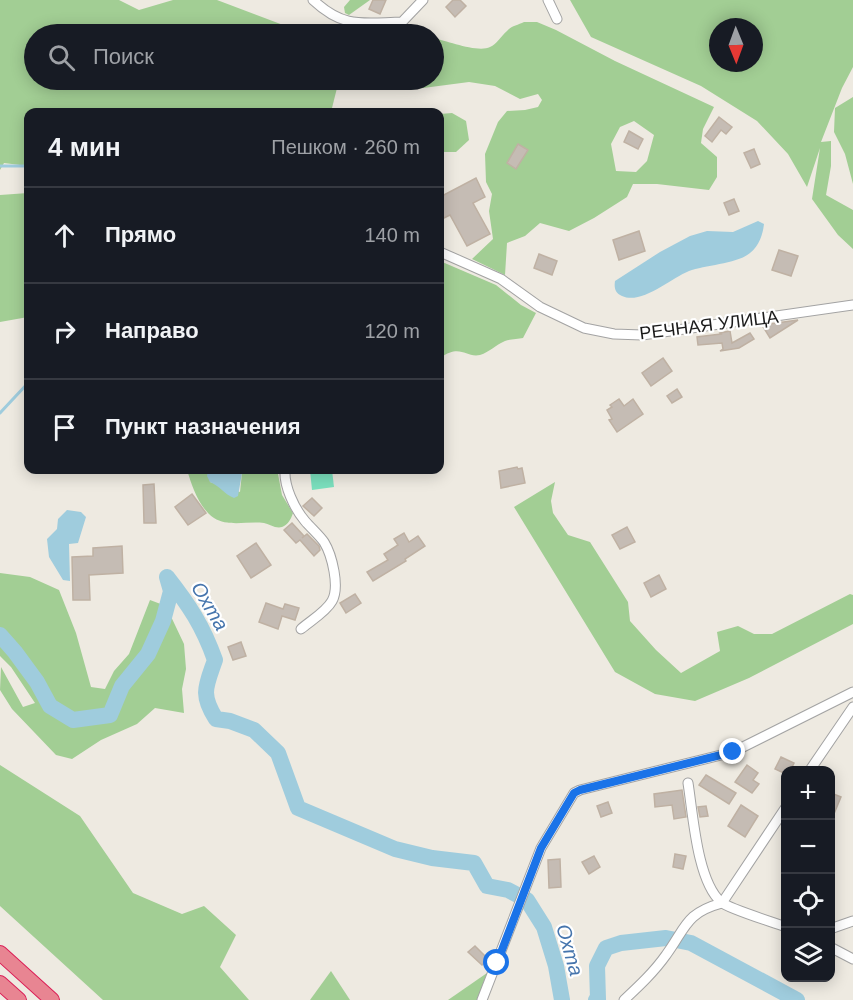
<!DOCTYPE html>
<html lang="ru">
<meta charset="utf-8">
<style>
body{margin:0;font-family:Helvetica,sans-serif;background:#20242c;color:#f1f3f6}
.controls{position:absolute;right:18px;bottom:18px;display:grid;overflow:hidden;border-radius:12px;box-shadow:0 3px 15px #0003}
.controls button{width:54px;height:54px;display:grid;place-items:center;padding:0;border:0;border-bottom:2px solid #363941;background:#171b24;color:#f1f3f6;font:30px sans-serif}
.compass{position:absolute;left:709px;top:18px;width:54px;height:54px;border-radius:50%;background:#171b24;box-shadow:0 3px 15px #0003;rotate:179deg}
.stop{position:absolute;width:18px;height:18px;margin:-14px;border:4px solid #1a73e8;border-radius:50%;background:#fff}
.stop.end{background:#1a73e8;border-color:#fff;box-shadow:0 2px 6px #0008}
.list{margin:0;padding:0;list-style:none}
h2{display:flex;justify-content:space-between;align-items:center;height:78px;margin:0;padding:0 24px;font-size:26px}
h2 small{font-size:20px;font-weight:400;color:#9ea1a6}
.list li{display:grid;grid-template-columns:39px 1fr auto;gap:18px;align-items:center;box-sizing:border-box;height:96px;padding:0 24px;border-top:2px solid #363941}
.list b{display:block;font-size:22px;white-space:nowrap}
.list em{font-size:20px;font-style:normal;color:#9ea1a6}
.icon{flex:none;width:33px;height:33px;fill:none;stroke:currentColor;stroke-width:2;stroke-linecap:round;stroke-linejoin:round}
.map{position:relative;flex:none;width:853px;height:1000px;overflow:hidden}
.search{position:absolute;background:#171b24;box-shadow:0 3px 15px #0003;left:24px;top:24px;width:420px;height:66px;display:flex;align-items:center;gap:15px;box-sizing:border-box;padding:0 21px;border-radius:33px;color:#9ea1a6;font-size:22px}
.panel{position:absolute;background:#171b24;box-shadow:0 3px 15px #0003;left:24px;top:108px;width:420px;height:366px;border-radius:12px}
.map>svg:first-child{display:block}
.forest{fill:#a2ce94;fill-rule:evenodd}
.pitch{fill:#7be0be}
.water{fill:#9fccdd}
.lines{fill:none;stroke-linecap:round;stroke-linejoin:round}
.stream{stroke:#9fccdd;stroke-width:3}
.river{stroke:#9fccdd;stroke-width:16}
.building{fill:#c5bcb4;stroke:#bfb1a3;stroke-width:1.5}
.minor-casing{stroke:#a3a3a3;stroke-width:11}
.highway-casing{stroke:#db1e56;stroke-width:16}
.minor{stroke:#fff;stroke-width:9}
.highway{stroke:#e88592;stroke-width:14}
.route{stroke:#1a73e8;stroke-width:8}
.labels{text-anchor:middle;dominant-baseline:central;stroke-width:4.5;stroke-linejoin:round;paint-order:stroke}
.street-label{font-size:18px;fill:#1c1c1c;stroke:#fff}
.water-label{font-size:20px;font-style:italic;fill:#4675ad;stroke:#fff}
</style>
<div class="map">
<svg width="853" height="1000" viewBox="0 0 853 1000">
<rect width="100%" height="100%" fill="#eeeae1"/>
<g class="forest">
<path d="M0,0H119L139,10L173,0H217L307,34H34V80H339L331,112H28V166L4,163L0,170Z"/>
<path d="M350,0H370L349,15L345,13L344,7Z"/>
<path d="M570,0H853V67L842,88L821,142L831,141V166L826,195L853,210V249L838,235L812,199L820,148L807,187L788,154L757,121L701,86L591,37ZM718,27H754V63H718Z"/>
<path d="M524,22H537L556,30L615,61L714,107L703,129L701,143L717,157V177L709,190L657,184H633L627,197L594,218L569,231L540,223L525,236L507,243L505,275L472,259L493,239L489,211L492,194L486,182L485,154L498,122L507,111L525,110L538,107L542,100L538,94L520,99L495,86L469,82L408,90L394,89L380,80H434V38C447,41 478,53 490,47C497,44 501,36 507,31C511,26 518,25 524,22ZM634,121L654,135L647,161L636,172L616,171L611,144L620,127Z"/>
<path d="M853,97V184L845,154L834,132L835,108Z"/>
<path d="M452,113L466,121L469,140L456,152H440V114Z"/>
<path d="M28,193V317L0,322V195Z"/>
<path d="M440,261L496,285L521,305L536,313L523,338C518,339 510,339 505,341C495,345 490,352 480,355C465,358 461,343 440,358Z"/>
<path d="M187,470H208L210,482L240,492L242,473L249,470H273L278,474L282,495L293,513C291,519 288,525 282,527C276,529 269,524 264,523C247,521 228,527 214,518C199,508 192,486 187,470Z"/>
<path d="M555,482L551,501L553,513L568,535L590,542L628,602L630,621L656,650L681,673L720,651L717,632L738,626L754,634H772L850,594L853,595V624L749,678L695,701L655,694L615,672L514,507Z"/>
<path d="M0,573L30,577L59,590L76,633L91,687L105,689L114,671L129,654L150,600L166,606L184,644L186,669L182,689L184,713L155,708L137,724L101,740L72,759L56,755L12,709L0,690L1,667L23,707L35,703L11,667L0,656Z"/>
<path d="M0,765L80,816L133,893L182,914L204,906L236,935L220,967L249,1000H103L0,906Z"/>
<path d="M331,971L350,1000H310Z"/>
<path d="M487,973L477,1000H448Z"/>
</g>
<path class="pitch" d="M310,470H332L334,487L312,490Z"/>
<g class="water">
<path d="M758,221L764,224C763,234 759,246 750,253C737,264 705,265 689,271C670,279 641,305 622,296C615,293 614,288 615,281L660,252L690,236L707,231L733,232Z"/>
<path d="M208,470H249L242,473L238,496L234,498C224,494 220,486 210,482L207,476Z"/>
<path d="M67,510L81,512L86,517L78,543L69,544L70,581L63,580L49,557L47,539L57,529L58,519Z"/>
</g>
<g class="lines">
<g class="stream">
<path d="M0,166H28"/>
<path d="M0,413L28,383"/>
<path d="M0,634V635"/>
</g>
<g class="river">
<path d="M0,635L15,652L37,682L50,706L73,720L110,715L122,686L148,654L163,621L171,591L167,577C189,605 203,626 215,660C206,686 200,694 216,719L230,721L254,730L278,753L298,808L395,849L432,858L474,863L487,886L508,890L527,900L544,927L556,966L562,1000"/>
<path d="M596,1000L598,999L597,966L606,948L621,943L666,938L691,943L797,1000"/>
</g>
</g>
<g class="building">
<path d="M373,0H386L380,14L369,9Z"/>
<path d="M453,0H460L466,6L455,17L446,7Z"/>
<path d="M719,117L732,127L726,134L721,130L712,142L705,136Z"/>
<path d="M629,131L643,139L638,149L624,142Z"/>
<path d="M518,144L528,150L516,169L507,163Z"/>
<path d="M754,149L760,164L751,168L744,153Z"/>
<path d="M476,178L485,197L473,203L490,234L467,246L450,215L440,220V197Z"/>
<path d="M734,199L739,211L729,215L724,203Z"/>
<path d="M639,231L645,251L619,260L613,240Z"/>
<path d="M779,250L798,256L791,276L772,270Z"/>
<path d="M539,254L557,261L552,275L534,268Z"/>
<path d="M798,320L770,338L762,325Z"/>
<path d="M730,331L732,343L750,333L754,339L739,348L720,351L723,349L722,343L698,345L697,337L721,334L720,333Z"/>
<path d="M663,358L672,371L651,386L642,373Z"/>
<path d="M677,389L682,397L672,403L667,396Z"/>
<path d="M619,399L624,406L633,399L643,414L617,432L609,420L612,419L607,410L612,407L610,405Z"/>
<path d="M517,467L518,469L522,468L525,483L501,488L499,471Z"/>
<path d="M154,484L156,523H144L143,485Z"/>
<path d="M192,494L206,513L188,525L175,507Z"/>
<path d="M312,498L322,508L314,516L303,506Z"/>
<path d="M292,523L304,536L302,538L307,534L319,546L320,550L314,556L300,540L296,543L284,530Z"/>
<path d="M627,527L635,542L620,549L612,535Z"/>
<path d="M404,533L409,542L418,536L425,546L405,559L406,561L373,581L367,572L388,560L384,554L398,545L394,539Z"/>
<path d="M256,543L271,565L251,578L237,556Z"/>
<path d="M122,546L123,573L89,575L90,600H73L72,557L93,556V548Z"/>
<path d="M659,575L666,589L651,597L644,583Z"/>
<path d="M355,594L361,603L346,613L340,603Z"/>
<path d="M266,603L283,609L285,604L299,608L295,620L282,616L278,629L259,622Z"/>
<path d="M241,642L246,656L233,660L228,647Z"/>
<path d="M781,757L794,763L790,771H786V774L775,769Z"/>
<path d="M747,765L758,773L753,780L759,784L752,793L735,782Z"/>
<path d="M706,775L736,793L729,804L699,785Z"/>
<path d="M682,790L686,817L674,819L672,805L655,807L654,794Z"/>
<path d="M831,793L841,797L831,821Z"/>
<path d="M608,802L612,813L601,817L597,806Z"/>
<path d="M741,805L758,816L745,837L728,826Z"/>
<path d="M706,806L708,816L700,817L698,807Z"/>
<path d="M675,854L686,856L683,869L673,867Z"/>
<path d="M594,856L600,867L589,874L582,862Z"/>
<path d="M560,859L561,887L549,888L548,860Z"/>
<path d="M475,946L488,959L482,965L468,952Z"/>
</g>
<g class="lines">
<g class="minor-casing">
<g id="minor">
<path d="M313,0C344,29 362,23 402,22L423,0"/>
<path d="M548,0L557,19"/>
<path d="M440,252L501,279L540,307L584,328L614,334L642,335L853,305"/>
<path d="M285,470C284,486 294,508 305,521C311,528 319,535 324,542C332,555 340,587 332,601C326,612 310,621 301,629"/>
<path d="M810,770L853,707"/>
<path d="M688,783C693,814 697,881 721,902C729,909 773,922 786,927"/>
<path d="M830,929L853,921"/>
<path d="M830,947L853,959"/>
<path d="M482,1000L541,848L574,793L580,790L733,752L853,692"/>
<path d="M624,1000C639,986 654,972 666,955C686,928 685,913 722,903L786,807"/>
</g>
</g>
<g class="highway-casing">
<g id="highway">
<path d="M0,953L52,1000"/>
<path d="M0,983L19,1000"/>
</g>
</g>
<use href="#minor" class="minor"/>
<use href="#highway" class="highway"/>
</g>
<g class="lines">
<path class="route" d="M497,963L541,848L574,793L580,790L733,752"/>
</g>
<g class="labels">
<g class="street-label">
<text transform="translate(709 325) rotate(-7)">РЕЧНАЯ УЛИЦА</text>
</g>
<g class="water-label">
<text transform="translate(210 606) rotate(59)">Охта</text>
<text transform="translate(570 950) rotate(74)">Охта</text>
</g>
</g>
</svg>
<div class="controls">
<button>+</button>
<button>−</button>
<button><svg class="icon" aria-label="locate" viewBox="0 0 24 24"><circle cx="12" cy="12" r="6"/><path d="M12 2v4M12 18v4M2 12h4M18 12h4"/></svg></button>
<button><svg class="icon" aria-label="layers" viewBox="0 0 24 24"><path d="M12 4l9 5-9 5-9-5zM3 14l9 5 9-5"/></svg></button>
</div>
<svg class="compass" viewBox="-18 -18 36 36"><path d="M0-13l5 13h-10z" fill="#e53935"/><path d="M0 13l5-13h-10z" fill="#9ea1a6"/></svg>
<div class="stop" style="left:497px;top:963px"></div>
<div class="stop end" style="left:733px;top:752px"></div>
<div class="search"><svg class="icon" aria-label="search" viewBox="0 0 24 24"><circle cx="10" cy="10" r="6"/><path d="M15 15l6 6"/></svg>Поиск</div>
<section class="panel">
<h2>4 мин<small>Пешком · 260 m</small></h2>
<ul class="list">
<li><svg class="icon" aria-label="ahead" viewBox="0 0 24 24"><path d="M12 20V5M6 11l6-6 6 6"/></svg><div><b>Прямо</b></div><em>140 m</em></li>
<li><svg class="icon" aria-label="right" viewBox="0 0 24 24"><path d="M7 20v-9h11M14 6l5 5-5 5"/></svg><div><b>Направо</b></div><em>120 m</em></li>
<li><svg class="icon" aria-label="arrive" viewBox="0 0 24 24"><path d="M6 21V4h12l-3 4 3 4H6"/></svg><div><b>Пункт назначения</b></div></li>
</ul>
</section>
</div>
